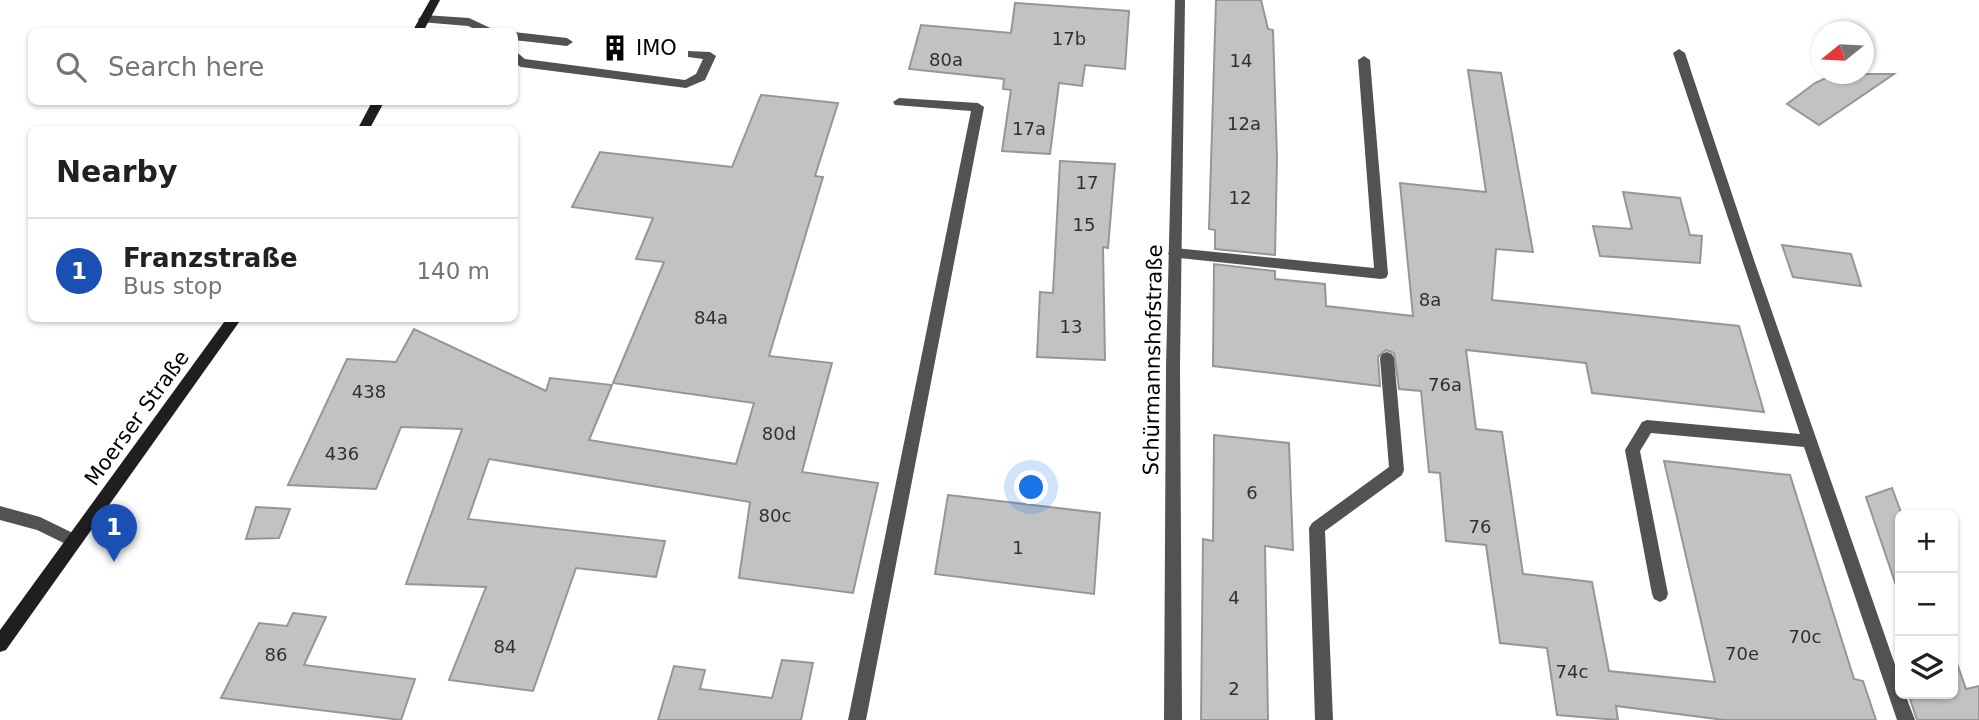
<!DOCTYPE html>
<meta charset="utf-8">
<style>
body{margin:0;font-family:"DejaVu Sans",sans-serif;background:#f6f6f6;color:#202124}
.controls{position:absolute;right:21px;bottom:21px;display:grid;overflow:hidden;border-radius:10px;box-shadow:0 2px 5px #0004}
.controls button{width:63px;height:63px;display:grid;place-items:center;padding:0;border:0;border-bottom:2px solid #e0e0e0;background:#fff;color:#202124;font:35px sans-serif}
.compass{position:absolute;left:1811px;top:21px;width:63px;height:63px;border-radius:50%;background:#fff;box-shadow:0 2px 5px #0004;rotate:252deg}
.you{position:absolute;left:1032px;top:488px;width:24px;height:24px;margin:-18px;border:5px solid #fff;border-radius:50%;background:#1a73e8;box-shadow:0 0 0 10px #1a73e833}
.badge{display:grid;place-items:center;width:46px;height:46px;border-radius:50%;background:#b45309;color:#fff;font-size:23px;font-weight:700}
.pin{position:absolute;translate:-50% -58px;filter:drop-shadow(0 2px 4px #0008)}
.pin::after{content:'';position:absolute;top:37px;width:24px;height:21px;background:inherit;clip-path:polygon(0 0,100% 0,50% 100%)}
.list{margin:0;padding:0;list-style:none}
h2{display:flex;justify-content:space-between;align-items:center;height:91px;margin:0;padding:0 28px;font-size:30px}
h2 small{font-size:23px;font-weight:400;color:#757577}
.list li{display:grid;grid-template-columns:46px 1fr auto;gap:21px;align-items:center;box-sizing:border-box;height:105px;padding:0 28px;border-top:2px solid #e0e0e0}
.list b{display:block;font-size:26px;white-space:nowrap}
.list p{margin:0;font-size:23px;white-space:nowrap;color:#757577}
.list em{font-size:23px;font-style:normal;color:#757577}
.icon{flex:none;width:38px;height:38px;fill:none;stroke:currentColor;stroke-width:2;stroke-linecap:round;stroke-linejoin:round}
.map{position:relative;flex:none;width:1979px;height:720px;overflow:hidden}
.search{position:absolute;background:#fff;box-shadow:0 2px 5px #0004;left:28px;top:28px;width:490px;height:77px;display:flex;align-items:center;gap:18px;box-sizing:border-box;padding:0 24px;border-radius:10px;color:#757577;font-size:26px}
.panel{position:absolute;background:#fff;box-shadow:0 2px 5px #0004;left:28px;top:126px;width:490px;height:196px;border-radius:10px}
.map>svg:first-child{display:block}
.building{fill:#c2c2c2;stroke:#969696;stroke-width:2}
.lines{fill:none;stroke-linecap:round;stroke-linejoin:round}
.lane{fill:#525252;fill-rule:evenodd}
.street{fill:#525252;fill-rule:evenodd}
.secondary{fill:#1f1f1f;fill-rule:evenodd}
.labels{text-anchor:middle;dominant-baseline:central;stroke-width:6;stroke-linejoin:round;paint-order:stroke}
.number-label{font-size:18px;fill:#303030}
.poi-label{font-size:21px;fill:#000;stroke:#fff;text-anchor:start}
.street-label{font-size:21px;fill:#000;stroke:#fff}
</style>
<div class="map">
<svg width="1979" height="720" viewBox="0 0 1979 720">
<rect width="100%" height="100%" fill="#fff"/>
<g class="building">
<path d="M1216,0H1261L1268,29L1273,30L1277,158L1275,255L1215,249V230L1209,229Z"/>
<path d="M1015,3L1129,11L1125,69L1085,65L1082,86L1059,83L1050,154L1002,151L1011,90L1003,89L1004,79L909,69L921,25L1011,33Z"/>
<path d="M1468,70L1501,73L1533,252L1496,249L1492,300L1739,326L1764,412L1592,393L1586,363L1466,350L1476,429L1502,432L1523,574L1592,582L1609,671L1715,682L1664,461L1790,475L1854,679L1863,681L1876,720H1724L1616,706L1618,720L1557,715L1547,648L1500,643L1486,545L1446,541L1440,473L1429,472L1421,391L1399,389L1394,353L1386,350L1378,357L1380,386L1213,366L1214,264L1275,271V279L1325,284L1326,306L1413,316L1400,183L1486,192Z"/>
<path d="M1834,74H1894L1819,125L1787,104L1815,83Z"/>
<path d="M761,95L838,103L815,176L823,177L769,356L832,363L802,472L878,483L853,593L739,578L750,502L489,459L468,519L665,541L656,577L576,568L533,691L449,680L486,587L406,584L462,429L401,427L376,489L288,485L347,359L396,362L414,329L546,391L550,378L612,385L589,440L736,464L754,403L613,383L664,262L636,259L653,218L572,207L600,152L732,167Z"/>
<path d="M1060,161L1115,164L1108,248L1103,247L1105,360L1037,357L1040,292L1053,293Z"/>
<path d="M1623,192L1680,198L1690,235L1702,236L1700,263L1600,256L1593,226L1632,229Z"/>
<path d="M1782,245L1851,254L1861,286L1793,277Z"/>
<path d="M1214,435L1289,443L1293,550L1265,546L1268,720H1201L1203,539L1213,541Z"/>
<path d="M1892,488L1902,515L1900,597L1866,497Z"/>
<path d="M948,495L1100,513L1094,594L935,574Z"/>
<path d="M256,507L290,509L279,538L246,539Z"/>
<path d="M293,613L326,617L304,665L415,679L401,720L221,698L259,623L287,626Z"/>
<path d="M1953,652L1966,689L1979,686V720H1917L1910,699L1933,694H1953Z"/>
<path d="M782,660L813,663L801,720H658L674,666L705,670L700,689L772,698Z"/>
</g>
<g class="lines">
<g class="lane">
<path d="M424,15L469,18L499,32H482L468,26L420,22L418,19Z"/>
<path d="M514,32L567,38L573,42L567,46L514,40Z"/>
<path d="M1679,49L1685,53L1755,263L1900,679V694H1905L1915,720H1897L1804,447L1651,433L1640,451L1668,594L1666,599L1660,602L1654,599L1652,594L1625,450L1642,422L1647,420L1800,434L1673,53Z"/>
<path d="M514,50L525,59L685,80L696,74L703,59L688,57V51L710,52L716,56L705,80L686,88L521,67L514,63Z"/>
<path d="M1364,56L1370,60L1388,274L1386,278L1381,279L1170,257L1168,253L1175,248L1374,268L1358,60Z"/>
<path d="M899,98L978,103L984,107L866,720H848L971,111L895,105L893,102Z"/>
<path d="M1387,352L1392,354L1394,358L1404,470L1402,475L1325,531L1333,720H1315L1309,528L1312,523L1389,467L1380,358L1382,354Z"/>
<path d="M0,506L40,517L79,536L82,541L79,546L74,548L37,530L0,520Z"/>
</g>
<path class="street" d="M1175,0H1185L1180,366L1182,720H1164L1166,366Z"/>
<g class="secondary">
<path d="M430,0H440L423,32H412Z"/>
<path d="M372,102H384L369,130H357Z"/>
<path d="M227,318H242L6,650L0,652V630Z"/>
</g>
</g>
<defs>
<g id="building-bare" transform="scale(2.1)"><path d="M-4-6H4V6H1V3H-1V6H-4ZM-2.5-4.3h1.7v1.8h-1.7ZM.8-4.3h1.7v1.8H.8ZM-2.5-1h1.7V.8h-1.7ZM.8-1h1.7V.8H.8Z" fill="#000" stroke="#fff" stroke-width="2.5" paint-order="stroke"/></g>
</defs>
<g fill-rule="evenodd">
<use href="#building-bare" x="615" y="48"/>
</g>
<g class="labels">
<g class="number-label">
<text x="1069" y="38">17b</text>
<text x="946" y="59">80a</text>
<text x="1241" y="60">14</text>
<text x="1244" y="123">12a</text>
<text x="1029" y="128">17a</text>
<text x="1087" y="182">17</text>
<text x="1240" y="197">12</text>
<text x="1084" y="224">15</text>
<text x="1430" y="299">8a</text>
<text x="711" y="317">84a</text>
<text x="1071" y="326">13</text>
<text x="1445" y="384">76a</text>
<text x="369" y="391">438</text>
<text x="779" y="433">80d</text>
<text x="342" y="453">436</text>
<text x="1252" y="492">6</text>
<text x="775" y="515">80c</text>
<text x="1480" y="526">76</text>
<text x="1018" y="547">1</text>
<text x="1234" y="597">4</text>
<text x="1805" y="636">70c</text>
<text x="505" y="646">84</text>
<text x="1742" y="653">70e</text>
<text x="276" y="654">86</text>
<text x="1572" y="671">74c</text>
<text x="1234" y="688">2</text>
</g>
<g class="poi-label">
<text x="636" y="48">IMO</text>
</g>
<g class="street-label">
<text transform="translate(1153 360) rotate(-89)">Schürmannshofstraße</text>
<text transform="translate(137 418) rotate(-54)">Moerser Straße</text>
</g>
</g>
</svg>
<div class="controls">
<button>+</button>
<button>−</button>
<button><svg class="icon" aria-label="layers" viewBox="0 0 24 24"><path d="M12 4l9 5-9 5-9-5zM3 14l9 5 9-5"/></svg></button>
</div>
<svg class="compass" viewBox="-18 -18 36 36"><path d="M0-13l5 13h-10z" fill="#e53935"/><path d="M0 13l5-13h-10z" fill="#757577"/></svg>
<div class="you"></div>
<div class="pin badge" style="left:114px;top:562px;background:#1a4fb4">1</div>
<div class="search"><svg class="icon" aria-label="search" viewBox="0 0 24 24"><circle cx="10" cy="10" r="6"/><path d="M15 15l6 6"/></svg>Search here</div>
<section class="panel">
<h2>Nearby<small></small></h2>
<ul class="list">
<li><span class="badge" style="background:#1a4fb4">1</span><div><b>Franzstraße</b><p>Bus stop</p></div><em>140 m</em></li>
</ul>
</section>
</div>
